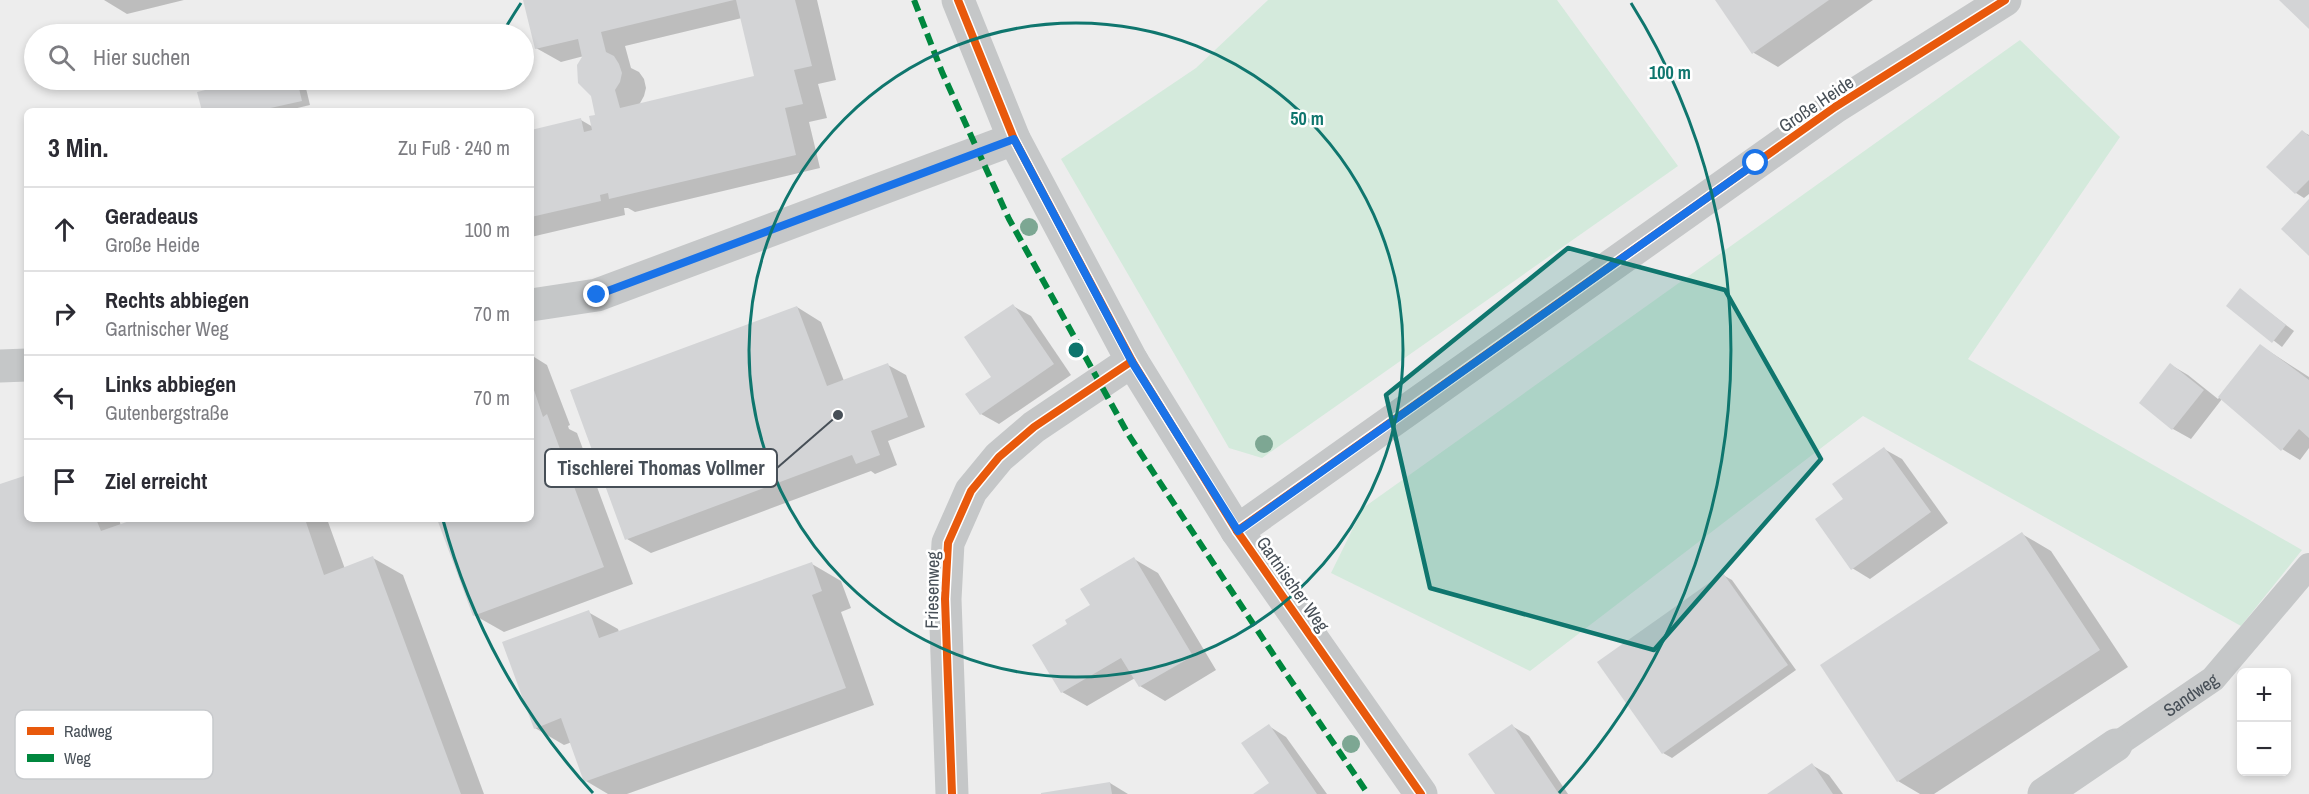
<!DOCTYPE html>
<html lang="de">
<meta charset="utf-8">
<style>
body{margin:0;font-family:"Archivo Narrow",sans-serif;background:#f2f2f3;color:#2b2b33}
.controls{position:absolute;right:18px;bottom:18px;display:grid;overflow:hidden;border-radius:9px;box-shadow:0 3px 9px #0003}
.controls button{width:54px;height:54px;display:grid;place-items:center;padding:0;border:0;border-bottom:2px solid #e1e1e2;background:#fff;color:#2b2b33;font:30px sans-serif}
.stop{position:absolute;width:18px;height:18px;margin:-14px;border:4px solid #1a73e8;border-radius:50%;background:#fff}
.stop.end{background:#1a73e8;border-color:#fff;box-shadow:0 2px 6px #0008}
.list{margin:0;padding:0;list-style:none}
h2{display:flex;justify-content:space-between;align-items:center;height:78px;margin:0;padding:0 24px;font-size:26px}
h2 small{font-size:20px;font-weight:400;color:#7c7c81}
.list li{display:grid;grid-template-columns:39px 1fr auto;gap:18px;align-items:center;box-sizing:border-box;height:84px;padding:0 24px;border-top:2px solid #e1e1e2}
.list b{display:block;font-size:22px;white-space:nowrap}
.list p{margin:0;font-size:20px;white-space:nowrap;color:#7c7c81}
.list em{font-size:20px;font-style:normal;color:#7c7c81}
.icon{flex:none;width:33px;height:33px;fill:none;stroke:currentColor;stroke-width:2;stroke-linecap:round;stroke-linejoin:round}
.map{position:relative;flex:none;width:2309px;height:794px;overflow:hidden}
.search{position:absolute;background:#fff;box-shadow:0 3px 9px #0003;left:24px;top:24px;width:510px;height:66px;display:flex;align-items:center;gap:15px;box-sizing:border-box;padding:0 21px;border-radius:33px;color:#7c7c81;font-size:22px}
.panel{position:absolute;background:#fff;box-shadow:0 3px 9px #0003;left:24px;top:108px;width:510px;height:414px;border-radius:9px}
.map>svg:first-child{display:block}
.green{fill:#d4eadc}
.shadow{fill:#0003;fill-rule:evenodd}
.building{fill:#d3d4d6}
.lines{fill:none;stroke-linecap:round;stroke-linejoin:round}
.service{stroke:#c5c7c8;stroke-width:26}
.minor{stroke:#c5c7c8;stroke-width:33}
.tertiary{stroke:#c5c7c8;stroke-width:33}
.quiet{stroke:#00873e;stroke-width:6;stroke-dasharray:12 6;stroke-linecap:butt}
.cycleway-casing{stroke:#fff;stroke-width:11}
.cycleway{stroke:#e8590c;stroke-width:8}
.tree{fill:#7da793}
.route{stroke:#1a73e8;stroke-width:8}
.marked{fill:#0f766e;fill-opacity:0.2;stroke:#0f766e;stroke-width:4.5;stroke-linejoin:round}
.ring{fill:none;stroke:#0f766e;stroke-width:3}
.labels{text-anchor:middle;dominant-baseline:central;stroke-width:5;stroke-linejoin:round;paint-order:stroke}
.street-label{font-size:18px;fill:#474f57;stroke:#fff}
.key{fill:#fff;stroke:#c8cacd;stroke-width:1.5}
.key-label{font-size:16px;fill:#474f57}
.centre{fill:#0f766e;stroke:#fff;stroke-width:3}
.ring-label{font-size:18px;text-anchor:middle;font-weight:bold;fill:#0f766e;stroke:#fff;stroke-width:5;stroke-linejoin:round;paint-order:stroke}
.leader{fill:none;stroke:#474f57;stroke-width:2}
.callout-dot{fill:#474f57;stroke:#fff;stroke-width:2}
.callout{fill:#fff;stroke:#474f57;stroke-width:2}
.callout-label{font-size:20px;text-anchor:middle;font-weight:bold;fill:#474f57}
</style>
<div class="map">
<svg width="2309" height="794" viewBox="0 0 2309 794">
<rect width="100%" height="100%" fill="#ededed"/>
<g class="green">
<path d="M1268,0H1557L1678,166L1262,458L1229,448L1061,159L1196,68Z"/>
<path d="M2020,40L2120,137L1968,359L2302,550L2241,626L1863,416L1530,671L1331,573L1363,508Z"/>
</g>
<g class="shadow">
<path d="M104,0H184L127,14Z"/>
<path d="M525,0H817L836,80L818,84L827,118L809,122L820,168L635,212L628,208H624L625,215L531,237V132L581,120L593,127L597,116L584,56L561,62L536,48ZM742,18L756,77L639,105L644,96L646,88L644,79L639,72L631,68L625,46Z"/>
<path d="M1716,0H1873L1778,67L1754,53Z"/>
<path d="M253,80H304L310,105L285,111H203L238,83Z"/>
<path d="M2303,132L2309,135V194L2304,198L2296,193Z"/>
<path d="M2240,290L2294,331L2282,347L2228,305Z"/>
<path d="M1013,306L1031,316L1071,375L999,424L981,414Z"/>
<path d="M797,307L821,322L844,381L888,365L906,375L925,427L888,441L897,465L875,474L871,471L651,553L627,539Z"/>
<path d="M2261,346L2309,377V448L2300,460L2282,449L2222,399L2191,439L2173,429L2141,403L2171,365L2188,375L2218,399Z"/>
<path d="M531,355L547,365L570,425L568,426L569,429L577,433L633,584L504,632L474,615L438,519H531Z"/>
<path d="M1884,449L1902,459L1948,523L1870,579L1852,568L1845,499Z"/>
<path d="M27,476V519H119L121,526L139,519H327L345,569L373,558L403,575L484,794H0V486Z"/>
<path d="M2022,534L2051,551L2128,667L1934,794H1920L1898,781L1822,666Z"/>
<path d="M1134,559L1158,573L1216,670L1165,701L1140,686L1135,678L1087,706L1062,692L1069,625L1092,606Z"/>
<path d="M812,564L841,581L851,608L841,612L874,705L627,794H608L586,781L572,742L564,745L535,728L588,612L618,629L619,632Z"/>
<path d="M1723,575L1732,580L1796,670L1672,758L1663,753Z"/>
<path d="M1269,726L1286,737L1327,794H1256L1271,783Z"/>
<path d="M1512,726L1529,736L1568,794H1497Z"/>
<path d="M1812,765L1829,775L1843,794H1769Z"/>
<path d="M1110,783L1128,794H1042Z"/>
</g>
<g class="building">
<path d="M523,0H734L601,32L606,52L614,56L619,64L622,73L620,82L615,90L620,108L754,76L736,0H795L812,66L794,70L803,104L785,108L796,155L609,199L608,193L600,195L601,201L531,217V130L581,118L584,132L592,130L589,116L595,115L591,96L578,83L577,65L582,57L578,39L535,49Z"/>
<path d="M1715,0H1829L1752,54Z"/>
<path d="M2279,0H2309V29Z"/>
<path d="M246,80H297L302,101L257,111H202L197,92Z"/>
<path d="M2302,130L2309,136V180L2295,194L2266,167Z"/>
<path d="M2309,199V256L2281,229Z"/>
<path d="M2240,288L2286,325L2272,343L2226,306Z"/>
<path d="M1013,304L1054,364L980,415L965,394L991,377L964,337Z"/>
<path d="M797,306L827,386L888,363L908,417L871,431L880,455L856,464L852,455L625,540L570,390Z"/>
<path d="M2260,344L2309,380V438L2299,429L2281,451L2218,397Z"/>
<path d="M2170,363L2204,390L2172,430L2139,403Z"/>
<path d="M531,381L543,417L547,414L604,567L473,616L437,519H531Z"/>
<path d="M1884,447L1931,512L1851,570L1815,519L1843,499L1832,484Z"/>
<path d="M27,475V519H96L101,531L135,519H305L324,575L373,556L461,794H0V484Z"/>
<path d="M2022,532L2100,650L1897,782L1820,665Z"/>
<path d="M1134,557L1193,656L1139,687L1121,658L1061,693L1032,645L1067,624L1065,620L1090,605L1080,589Z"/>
<path d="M812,562L822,591L812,595L846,688L584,782L561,718L534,729L502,642L589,610L599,638Z"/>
<path d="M1723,573L1788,665L1662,754L1597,662Z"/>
<path d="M1269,724L1317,794H1253L1269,783L1241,743Z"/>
<path d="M1512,724L1559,794H1495L1468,754Z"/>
<path d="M1812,763L1833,794H1767Z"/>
<path d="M1110,782L1112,794H1041V793Z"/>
</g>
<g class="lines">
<path class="service" id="s1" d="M2116,745L2213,679L2309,566"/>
<g class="minor">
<path d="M531,305L597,295L1014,139"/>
<path d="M0,366L27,365"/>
<path d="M1237,531L1835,107L2005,0"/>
<path d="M952,794L945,599L948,543L971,491L999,457L1034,427L1132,361"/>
<path d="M2044,794L2116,745"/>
</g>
<path class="tertiary" d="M958,0L1014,139L1132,361L1237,531L1421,794"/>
<path class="quiet" d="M914,0L942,72L1009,219L1128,434L1283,669L1368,794"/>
<g class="cycleway-casing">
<g id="cycleway">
<path d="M958,0L1014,139L1132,361L1237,531L1421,794"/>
<path d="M1237,531L1835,107L2005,0"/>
<path d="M952,794L945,599L948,543L971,491L999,457L1034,427L1132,361"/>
</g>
</g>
<use href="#cycleway" class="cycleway"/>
</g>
<g class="tree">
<circle cx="1029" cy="227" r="9"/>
<circle cx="1264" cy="444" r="9"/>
<circle cx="1351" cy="744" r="9"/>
</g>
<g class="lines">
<path class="route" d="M597,295L1014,139L1132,362L1238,531L1756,163"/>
</g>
<path class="marked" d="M1568,248L1725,290L1821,459L1654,650L1430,588L1386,395Z"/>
<g class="ring">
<circle cx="1076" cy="350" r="327"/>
<path d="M593 793A655 655 0 0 1 443 520M503 32A655 655 0 0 1 521 3M1631 3A655 655 0 0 1 1559 793"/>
</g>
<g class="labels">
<g class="street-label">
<text transform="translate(1816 104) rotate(-34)">Große Heide</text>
<text transform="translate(1293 584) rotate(55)">Gartnischer Weg</text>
<text transform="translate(932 590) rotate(-89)">Friesenweg</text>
<text stroke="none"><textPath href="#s1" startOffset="90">Sandweg</textPath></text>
</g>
</g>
<rect x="15" y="710" width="198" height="69" rx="9" class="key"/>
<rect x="27" y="727" width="27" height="8" fill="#e8590c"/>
<rect x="27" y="754" width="27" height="8" fill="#00873e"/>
<g class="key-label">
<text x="64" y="737">Radweg</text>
<text x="64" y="764">Weg</text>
</g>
<circle cx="1076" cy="350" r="9" class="centre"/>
<g class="ring-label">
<text x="1670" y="79">100 m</text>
<text x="1307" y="125">50 m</text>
</g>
<path class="leader" d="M838 415L777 468"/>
<circle class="callout-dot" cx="838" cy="415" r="6"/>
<rect class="callout" x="545" y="449" width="232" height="38" rx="6"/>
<g class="callout-label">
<text x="661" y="475">Tischlerei Thomas Vollmer</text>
</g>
</svg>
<div class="controls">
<button>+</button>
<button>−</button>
</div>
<div class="stop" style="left:1756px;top:163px"></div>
<div class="stop end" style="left:597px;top:295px"></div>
<div class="search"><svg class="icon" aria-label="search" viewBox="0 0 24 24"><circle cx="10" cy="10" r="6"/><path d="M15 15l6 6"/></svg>Hier suchen</div>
<section class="panel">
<h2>3 Min.<small>Zu Fuß · 240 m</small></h2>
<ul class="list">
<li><svg class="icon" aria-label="ahead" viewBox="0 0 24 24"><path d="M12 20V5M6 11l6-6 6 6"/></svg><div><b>Geradeaus</b><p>Große Heide</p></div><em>100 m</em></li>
<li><svg class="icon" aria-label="right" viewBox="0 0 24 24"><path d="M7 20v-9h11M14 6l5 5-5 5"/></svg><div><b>Rechts abbiegen</b><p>Gartnischer Weg</p></div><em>70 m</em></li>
<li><svg class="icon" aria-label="left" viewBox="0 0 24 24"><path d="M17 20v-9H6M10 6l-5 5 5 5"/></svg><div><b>Links abbiegen</b><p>Gutenbergstraße</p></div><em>70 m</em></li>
<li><svg class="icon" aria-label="arrive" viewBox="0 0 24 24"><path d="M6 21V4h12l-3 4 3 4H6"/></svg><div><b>Ziel erreicht</b></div></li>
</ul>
</section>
</div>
